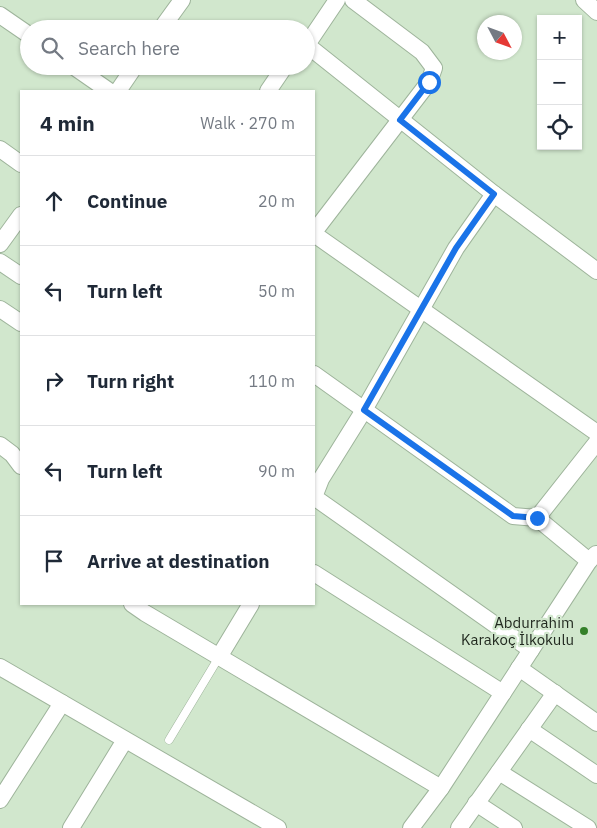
<!DOCTYPE html>
<meta charset="utf-8">
<style>
body{margin:0;font-family:"IBM Plex Sans",sans-serif;background:#f2f2f3;color:#1f2937}
.controls{position:absolute;right:15px;top:15px;display:grid;overflow:hidden;border-radius:0px;box-shadow:0 1px 4px #0004}
.controls button{width:45px;height:45px;display:grid;place-items:center;padding:0;border:0;border-bottom:1px solid #e0e1e3;background:#fff;color:#1f2937;font:25px sans-serif}
.compass{position:absolute;left:477px;top:15px;width:45px;height:45px;border-radius:50%;background:#fff;box-shadow:0 1px 4px #0004;rotate:131deg}
.stop{position:absolute;width:15px;height:15px;margin:-11px;border:4px solid #1a73e8;border-radius:50%;background:#fff}
.stop.end{background:#1a73e8;border-color:#fff;box-shadow:0 1px 5px #0008}
.list{margin:0;padding:0;list-style:none}
h2{display:flex;justify-content:space-between;align-items:center;height:65px;margin:0;padding:0 20px;font-size:21px}
h2 small{font-size:16px;font-weight:400;color:#747a83}
.list li{display:grid;grid-template-columns:32px 1fr auto;gap:15px;align-items:center;box-sizing:border-box;height:90px;padding:0 20px;border-top:1px solid #e0e1e3}
.list b{display:block;font-size:19px;white-space:nowrap}
.list em{font-size:16px;font-style:normal;color:#747a83}
.icon{flex:none;width:28px;height:28px;fill:none;stroke:currentColor;stroke-width:2;stroke-linecap:round;stroke-linejoin:round}
.map{position:relative;flex:none;width:597px;height:828px;overflow:hidden}
.search{position:absolute;background:#fff;box-shadow:0 1px 4px #0004;left:20px;top:20px;width:295px;height:55px;display:flex;align-items:center;gap:12px;box-sizing:border-box;padding:0 18px;border-radius:28px;color:#747a83;font-size:19px}
.panel{position:absolute;background:#fff;box-shadow:0 1px 4px #0004;left:20px;top:90px;width:295px;height:515px;border-radius:0px}
.map>svg:first-child{display:block}
.lines{fill:none;stroke-linecap:round;stroke-linejoin:round}
.service-casing{stroke:#9eb49b;stroke-width:9}
.minor-casing{stroke:#9eb49b;stroke-width:18}
.service{stroke:#fff;stroke-width:8}
.minor{stroke:#fff;stroke-width:16}
.route{stroke:#1a73e8;stroke-width:6}
.poi-dot{fill:#348029;stroke:#d1e7cd;stroke-width:2}
.labels{text-anchor:middle;dominant-baseline:central;stroke-width:4.5;stroke-linejoin:round;paint-order:stroke}
.poi-label{font-size:15px;fill:#222a20;stroke:#d1e7cd;text-anchor:end}
</style>
<div class="map">
<svg width="597" height="828" viewBox="0 0 597 828">
<rect width="100%" height="100%" fill="#d1e7cd"/>
<g class="lines">
<g class="service-casing">
<path id="service" d="M169,740L219,657"/>
</g>
<g class="minor-casing">
<g id="minor">
<path d="M584,0L597,12"/>
<path d="M0,15L29,35"/>
<path d="M161,29L182,0"/>
<path d="M307,45L494,194L597,271"/>
<path d="M306,46L337,0"/>
<path d="M73,66L109,91"/>
<path d="M118,91L135,66"/>
<path d="M268,91L285,66"/>
<path d="M0,149L21,164"/>
<path d="M494,194L456,248L364,410L321,479L314,497L531,650"/>
<path d="M314,232L429,82L434,68L422,52L353,0"/>
<path d="M314,234L597,433"/>
<path d="M0,244L21,215"/>
<path d="M0,262L21,276"/>
<path d="M0,309L21,323"/>
<path d="M314,374L513,516L537,518L589,561"/>
<path d="M0,445L12,454L21,466"/>
<path d="M537,518L597,442"/>
<path d="M314,573L503,693"/>
<path d="M132,604L145,613L441,788"/>
<path d="M219,657L251,604"/>
<path d="M0,667L278,828"/>
<path d="M519,668L597,723"/>
<path d="M529,729L597,775"/>
<path d="M499,772L588,828"/>
<path d="M0,800L62,703"/>
<path d="M476,803L514,828"/>
<path d="M71,828L125,740"/>
<path d="M411,828L441,788L589,561L596,554"/>
<path d="M459,828L555,693"/>
</g>
</g>
<use href="#service" class="service"/>
<use href="#minor" class="minor"/>
</g>
<g class="lines">
<path class="route" d="M429,82L400,120L494,194L456,248L364,410L513,516L537,518"/>
</g>
<circle class="poi-dot" cx="584" cy="631" r="5"/>
<g class="labels">
<g class="poi-label">
<text x="574" y="622">Abdurrahim<tspan x="574" dy="17">Karakoç İlkokulu</tspan></text>
</g>
</g>
</svg>
<div class="controls">
<button>+</button>
<button>−</button>
<button><svg class="icon" aria-label="locate" viewBox="0 0 24 24"><circle cx="12" cy="12" r="6"/><path d="M12 2v4M12 18v4M2 12h4M18 12h4"/></svg></button>
</div>
<svg class="compass" viewBox="-18 -18 36 36"><path d="M0-13l5 13h-10z" fill="#e53935"/><path d="M0 13l5-13h-10z" fill="#747a83"/></svg>
<div class="stop" style="left:429px;top:82px"></div>
<div class="stop end" style="left:537px;top:518px"></div>
<div class="search"><svg class="icon" aria-label="search" viewBox="0 0 24 24"><circle cx="10" cy="10" r="6"/><path d="M15 15l6 6"/></svg>Search here</div>
<section class="panel">
<h2>4 min<small>Walk · 270 m</small></h2>
<ul class="list">
<li><svg class="icon" aria-label="ahead" viewBox="0 0 24 24"><path d="M12 20V5M6 11l6-6 6 6"/></svg><div><b>Continue</b></div><em>20 m</em></li>
<li><svg class="icon" aria-label="left" viewBox="0 0 24 24"><path d="M17 20v-9H6M10 6l-5 5 5 5"/></svg><div><b>Turn left</b></div><em>50 m</em></li>
<li><svg class="icon" aria-label="right" viewBox="0 0 24 24"><path d="M7 20v-9h11M14 6l5 5-5 5"/></svg><div><b>Turn right</b></div><em>110 m</em></li>
<li><svg class="icon" aria-label="left" viewBox="0 0 24 24"><path d="M17 20v-9H6M10 6l-5 5 5 5"/></svg><div><b>Turn left</b></div><em>90 m</em></li>
<li><svg class="icon" aria-label="arrive" viewBox="0 0 24 24"><path d="M6 21V4h12l-3 4 3 4H6"/></svg><div><b>Arrive at destination</b></div></li>
</ul>
</section>
</div>
